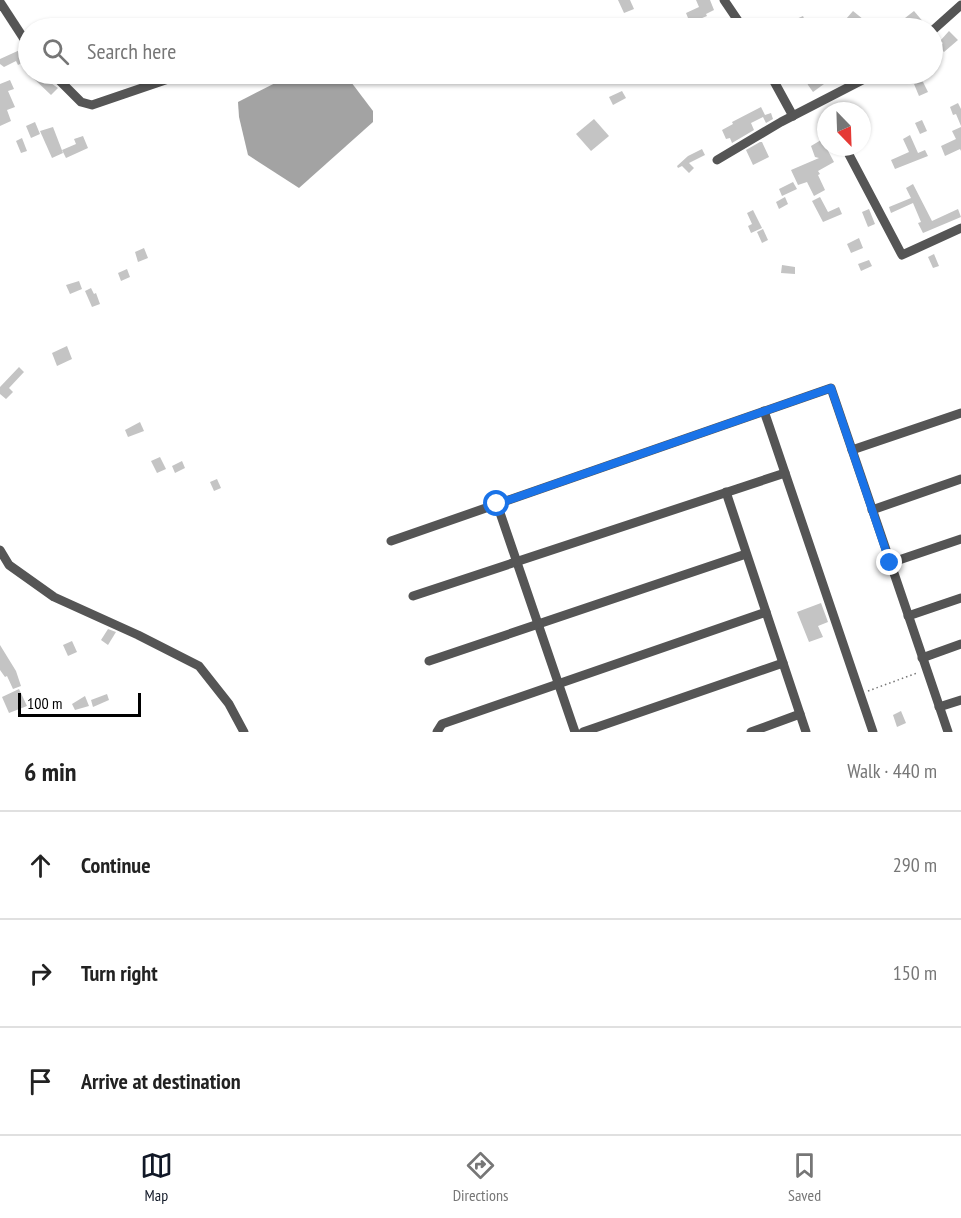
<!DOCTYPE html>
<meta charset="utf-8">
<style>
body{margin:0;font-family:"PT Sans Narrow",sans-serif;background:#f2f2f2;color:#222}
.compass{position:absolute;left:817px;top:102px;width:54px;height:54px;border-radius:50%;background:#fff;box-shadow:0 2px 4px #0004;rotate:157deg}
.scale{position:absolute;left:18px;bottom:15px;width:123px;box-sizing:border-box;padding-left:6px;border:3px solid #000;border-top:0;font-size:16px;line-height:21px;white-space:nowrap;color:#000;-webkit-text-stroke:4px #fff;paint-order:stroke}
.stop{position:absolute;width:18px;height:18px;margin:-14px;border:4px solid #1a73e8;border-radius:50%;background:#fff}
.stop.end{background:#1a73e8;border-color:#fff;box-shadow:0 2px 6px #0008}
.list{margin:0;padding:0;list-style:none}
h2{display:flex;justify-content:space-between;align-items:center;height:78px;margin:0;padding:0 24px;font-size:26px}
h2 small{font-size:20px;font-weight:400;color:#767676}
.list li{display:grid;grid-template-columns:39px 1fr auto;gap:18px;align-items:center;box-sizing:border-box;height:108px;padding:0 24px;border-top:2px solid #e0e0e0}
.list b{display:block;font-size:22px;white-space:nowrap}
.list em{font-size:20px;font-style:normal;color:#767676}
.icon{flex:none;width:33px;height:33px;fill:none;stroke:currentColor;stroke-width:2;stroke-linecap:round;stroke-linejoin:round}
.map{position:relative;flex:none;width:961px;height:732px;overflow:hidden}
.search{position:absolute;background:#fff;box-shadow:0 2px 4px #0004;left:18px;right:18px;top:18px;height:66px;display:flex;align-items:center;gap:15px;box-sizing:border-box;padding:0 21px;border-radius:33px;color:#767676;font-size:22px}
.sheet{height:402px;background:#fff}
nav{display:flex;justify-content:space-around;align-items:center;box-sizing:border-box;height:84px;border-top:2px solid #e0e0e0;background:#fff;font-size:16px;color:#767676}
nav a{display:grid;justify-items:center;gap:3px}
nav .on{color:#111827}
.map>svg:first-child{display:block}
.water{fill:#a3a3a3}
.building{fill:#c4c4c4}
.lines{fill:none;stroke-linecap:round;stroke-linejoin:round}
.path{stroke:#777;stroke-width:1.5;stroke-dasharray:1.5 3;stroke-linecap:butt}
.minor{stroke:#555;stroke-width:9}
.route{stroke:#1a73e8;stroke-width:8}
</style>
<div class="map">
<svg width="961" height="732" viewBox="0 0 961 732">
<rect width="100%" height="100%" fill="#fff"/>
<path class="water" d="M293,74H345L373,111V122L299,188L248,155L239,117L238,102Z"/>
<g class="building">
<path d="M618,0H630L634,9L624,13Z"/>
<path d="M696,0H710L714,10L706,14L707,16L690,23L686,13L699,7Z"/>
<path d="M853,11L874,28H857L846,19Z"/>
<path d="M914,11L925,24L919,28H913L905,18Z"/>
<path d="M803,16L808,28H776Z"/>
<path d="M886,20L893,28H876Z"/>
<path d="M949,31L958,40L944,52L939,47L943,43L940,41Z"/>
<path d="M22,49L28,52V60L18,65L16,61L4,67L0,64V59Z"/>
<path d="M35,74H38L58,88L51,95L32,77Z"/>
<path d="M804,74H856L838,82L835,76L813,92L808,85Z"/>
<path d="M10,80L14,89L8,91L15,107L7,110L11,121L0,126V84Z"/>
<path d="M922,80L928,92L919,96L914,84Z"/>
<path d="M622,91L626,98L613,105L609,97Z"/>
<path d="M958,103L961,109V126L956,114L953,115L950,107Z"/>
<path d="M761,107L765,115L771,113L773,119L766,123L763,117L751,123L754,130L732,143L730,138L726,139L722,130L733,124L732,122Z"/>
<path d="M594,119L609,136L591,151L576,134Z"/>
<path d="M922,120L927,131L920,134L915,123Z"/>
<path d="M35,122L40,134L31,138L26,126Z"/>
<path d="M53,127L63,153L52,158L40,131Z"/>
<path d="M961,127V151L960,149L945,156L941,146L956,139L952,131Z"/>
<path d="M910,135L918,153L925,150L928,156L895,169L891,160L909,152L903,139Z"/>
<path d="M83,136L88,148L66,158L62,150L76,144L74,139Z"/>
<path d="M826,137V147L834,162L818,171L820,174L818,175L825,190L814,196L807,182L798,185L791,170L819,158L815,157L811,146Z"/>
<path d="M22,138L27,151L21,153L16,141Z"/>
<path d="M760,142H762L769,157L753,165L746,150Z"/>
<path d="M702,149L705,155L689,163L694,168L689,173L682,166L678,168L677,166L688,156Z"/>
<path d="M793,182L797,189L782,196L779,189Z"/>
<path d="M913,184L932,221L958,209L961,217L923,233L918,223L921,222L913,203L891,213L889,207L911,198L906,188Z"/>
<path d="M785,197L788,204L779,209L776,202Z"/>
<path d="M820,197L828,212L839,207L842,214L823,222L812,201Z"/>
<path d="M869,209L875,224L868,227L862,212Z"/>
<path d="M753,210L762,228L751,233L748,226L752,224L747,213Z"/>
<path d="M763,229L768,240L762,243L757,232Z"/>
<path d="M859,238L863,248L851,253L847,244Z"/>
<path d="M144,248L148,258L138,262L135,252Z"/>
<path d="M934,254L939,266L933,268L928,257Z"/>
<path d="M869,260L872,266L861,271L858,264Z"/>
<path d="M782,265L795,267V274L781,273Z"/>
<path d="M127,269L130,277L121,281L118,273Z"/>
<path d="M79,281L82,289L70,294L66,285Z"/>
<path d="M91,288L94,294L96,293L100,304L92,307L85,291Z"/>
<path d="M67,346L72,359L57,366L52,353Z"/>
<path d="M19,367L24,372L9,388L13,392L6,399L0,394V387Z"/>
<path d="M140,422L144,431L128,437L125,430Z"/>
<path d="M160,457L166,469L157,473L151,461Z"/>
<path d="M182,461L185,468L175,473L172,466Z"/>
<path d="M217,479L221,488L214,491L210,482Z"/>
<path d="M821,603L828,622L818,626L823,637L809,642L797,612Z"/>
<path d="M108,629L116,632L108,645L101,640Z"/>
<path d="M72,641L77,652L68,656L63,645Z"/>
<path d="M0,645L16,671L21,686L13,689L7,676L5,677L0,670Z"/>
<path d="M19,689L27,706L9,713L2,697Z"/>
<path d="M107,694L109,700L93,707L91,700Z"/>
<path d="M85,696L89,706L75,710L72,704Z"/>
<path d="M901,711L906,723L897,727L893,715Z"/>
</g>
<g class="lines">
<path class="path" d="M868,691L917,673"/>
<g class="minor">
<path d="M724,0L743,28"/>
<path d="M0,2L28,45"/>
<path d="M932,31L961,5"/>
<path d="M53,74L81,102L92,105L183,74"/>
<path d="M770,74L793,116"/>
<path d="M845,147L902,255L961,228"/>
<path d="M717,160L781,122L874,74"/>
<path d="M764,411L873,732"/>
<path d="M852,450L961,413"/>
<path d="M726,492L806,732"/>
<path d="M497,504L575,732"/>
<path d="M872,510L961,479"/>
<path d="M391,541L831,388L948,732"/>
<path d="M0,550L9,565L54,597L138,635L199,666L229,704L244,732"/>
<path d="M890,563L961,539"/>
<path d="M413,596L785,473"/>
<path d="M908,616L961,598"/>
<path d="M922,658L961,644"/>
<path d="M429,661L746,554"/>
<path d="M939,707L961,700"/>
<path d="M437,732L442,724L766,612"/>
<path d="M583,732L783,663"/>
<path d="M751,732L800,714"/>
</g>
</g>
<g class="lines">
<path class="route" d="M497,504L831,388L890,563"/>
</g>
</svg>
<svg class="compass" viewBox="-18 -18 36 36"><path d="M0-13l5 13h-10z" fill="#e53935"/><path d="M0 13l5-13h-10z" fill="#767676"/></svg>
<div class="scale">100 m</div>
<div class="stop" style="left:497px;top:504px"></div>
<div class="stop end" style="left:890px;top:563px"></div>
<div class="search"><svg class="icon" aria-label="search" viewBox="0 0 24 24"><circle cx="10" cy="10" r="6"/><path d="M15 15l6 6"/></svg>Search here</div>
</div>
<section class="sheet">
<h2>6 min<small>Walk · 440 m</small></h2>
<ul class="list">
<li><svg class="icon" aria-label="ahead" viewBox="0 0 24 24"><path d="M12 20V5M6 11l6-6 6 6"/></svg><div><b>Continue</b></div><em>290 m</em></li>
<li><svg class="icon" aria-label="right" viewBox="0 0 24 24"><path d="M7 20v-9h11M14 6l5 5-5 5"/></svg><div><b>Turn right</b></div><em>150 m</em></li>
<li><svg class="icon" aria-label="arrive" viewBox="0 0 24 24"><path d="M6 21V4h12l-3 4 3 4H6"/></svg><div><b>Arrive at destination</b></div></li>
</ul>
</section>
<nav>
<a class="on"><svg class="icon" aria-label="map" viewBox="0 0 24 24"><path d="M3 6l6-2 6 2 6-2v14l-6 2-6-2-6 2zM9 4v14M15 6v14"/></svg>Map</a>
<a><svg class="icon" aria-label="directions" viewBox="0 0 24 24"><path d="M12 3l9 9-9 9-9-9zM9 14v-3h6M13 9l2 2-2 2"/></svg>Directions</a>
<a><svg class="icon" aria-label="saved" viewBox="0 0 24 24"><path d="M7 4h10v16l-5-4-5 4z"/></svg>Saved</a>
</nav>
